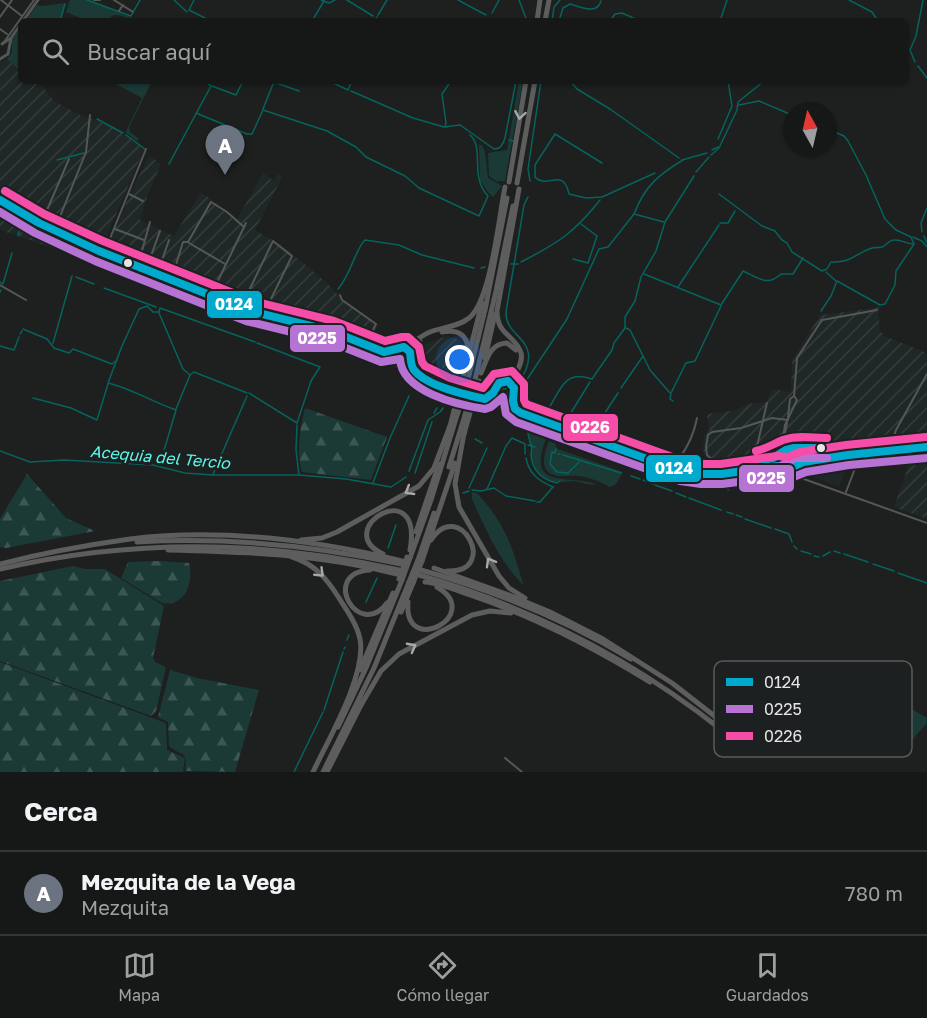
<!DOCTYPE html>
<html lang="es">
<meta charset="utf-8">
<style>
body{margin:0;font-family:"Golos Text",sans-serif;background:#232424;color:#f1f3f6}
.compass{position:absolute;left:783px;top:102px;width:54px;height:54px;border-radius:50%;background:#161717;box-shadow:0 2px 4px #0004;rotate:352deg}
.you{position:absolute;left:460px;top:360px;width:21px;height:21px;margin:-15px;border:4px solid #fff;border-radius:50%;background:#1a73e8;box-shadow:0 0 0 9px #1a73e833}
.badge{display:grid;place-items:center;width:39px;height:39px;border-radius:50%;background:#9fa0a0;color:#fff;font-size:20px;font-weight:700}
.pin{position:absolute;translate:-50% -50px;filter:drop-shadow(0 2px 3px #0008)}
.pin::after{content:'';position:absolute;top:32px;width:21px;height:18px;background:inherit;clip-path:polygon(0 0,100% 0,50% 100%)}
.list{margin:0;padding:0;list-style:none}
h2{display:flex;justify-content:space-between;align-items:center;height:78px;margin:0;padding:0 24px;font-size:26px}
h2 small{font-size:20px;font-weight:400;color:#9e9fa1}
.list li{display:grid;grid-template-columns:39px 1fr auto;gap:18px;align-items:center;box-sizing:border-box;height:84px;padding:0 24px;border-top:2px solid #353636}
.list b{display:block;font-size:22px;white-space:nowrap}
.list p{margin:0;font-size:20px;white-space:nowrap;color:#9e9fa1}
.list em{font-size:20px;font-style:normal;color:#9e9fa1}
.icon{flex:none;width:33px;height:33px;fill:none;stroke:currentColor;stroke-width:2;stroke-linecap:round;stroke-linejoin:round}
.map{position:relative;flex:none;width:927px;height:772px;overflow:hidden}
.search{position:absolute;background:#161717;box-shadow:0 2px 4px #0004;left:18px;right:18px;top:18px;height:66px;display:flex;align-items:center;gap:15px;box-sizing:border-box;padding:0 21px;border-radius:9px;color:#9e9fa1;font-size:22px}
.sheet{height:162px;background:#161717}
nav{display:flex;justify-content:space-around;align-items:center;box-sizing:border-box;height:84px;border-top:2px solid #353636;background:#161717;font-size:16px;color:#9e9fa1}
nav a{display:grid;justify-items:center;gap:3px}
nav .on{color:#9fa0a0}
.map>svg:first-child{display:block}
.built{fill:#1f2827}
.industrial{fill:url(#industrial-furrows)}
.green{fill:#1b3a36}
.forest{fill:url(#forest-firs)}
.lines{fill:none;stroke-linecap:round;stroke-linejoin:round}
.stream{stroke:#05645d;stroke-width:1.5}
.minor{stroke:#555656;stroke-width:2}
.tertiary{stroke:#555656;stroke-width:3}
.trunk{stroke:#595a5a;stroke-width:5}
.motorway{stroke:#5d5d5d;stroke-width:5}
.trunk-bridge{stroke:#595a5a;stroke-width:5}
.motorway-bridge{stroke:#5d5d5d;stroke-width:5}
.bus-1-casing{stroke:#1d2020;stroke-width:12}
.bus-2-casing{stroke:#1d2020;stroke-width:12}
.bus-3-casing{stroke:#1d2020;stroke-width:12}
.bus-1{stroke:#00a9ce;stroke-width:8}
.bus-2{stroke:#b673d3;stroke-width:8}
.bus-3{stroke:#f54da8;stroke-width:8}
.oneway{stroke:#a7a8a8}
.bus-dot{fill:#e4e6e5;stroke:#1d2020;stroke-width:2}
.labels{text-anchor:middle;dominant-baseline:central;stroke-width:6;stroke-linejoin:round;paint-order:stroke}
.water-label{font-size:16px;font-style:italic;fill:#59f9e9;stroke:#1d2020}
.key{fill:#1d2020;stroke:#595b5b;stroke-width:1.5}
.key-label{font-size:16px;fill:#e4e6e5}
.line-badge{stroke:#1d2020;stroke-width:2}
.badge-label{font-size:16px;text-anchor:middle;font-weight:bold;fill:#fff}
</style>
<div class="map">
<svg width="927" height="772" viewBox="0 0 927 772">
<defs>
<pattern id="industrial-furrows" width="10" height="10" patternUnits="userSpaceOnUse" patternTransform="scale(1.5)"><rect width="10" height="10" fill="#1f2827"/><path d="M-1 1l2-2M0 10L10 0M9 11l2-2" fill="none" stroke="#353d3c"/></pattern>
<pattern id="forest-firs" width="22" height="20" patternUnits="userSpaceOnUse" patternTransform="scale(1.5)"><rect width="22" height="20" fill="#1b3a36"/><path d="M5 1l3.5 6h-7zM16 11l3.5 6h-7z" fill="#3c5653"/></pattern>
</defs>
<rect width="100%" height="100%" fill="#1e1f1f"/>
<g class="built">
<path d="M107,259L133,268L130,276L103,266Z"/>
<path d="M854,456L846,468L839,487L809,476L820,470V465L825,461Z"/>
</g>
<g class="industrial">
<path d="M7,59L21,72V81H32L43,87L54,101L80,115L96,120L117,129L144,149L104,243L101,244L32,214L0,193V61Z"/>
<path d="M149,156L161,164L147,197L140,220L174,236L201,192L237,219L263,173L274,181L278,174L283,176L255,230L281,245L326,282L340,297L378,324L369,342L320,325L213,293L114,254L108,246L130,194Z"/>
<path d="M0,204L84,248L79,257L0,230Z"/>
<path d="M881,307L878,314L880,330L884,336L927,353V441L831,445L708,465L703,449L704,437L709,431L707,414L736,410L747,404L766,402L772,389L791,392L792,360L820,315Z"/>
<path d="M447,336L457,339L463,344L465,343L466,352L454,382L448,384L418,372L412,362L418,346Z"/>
<path d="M914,449H927V519L894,507L910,461L908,459Z"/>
</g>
<g class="green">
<path d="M70,0H90L132,18L130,19C120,16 115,11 107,21H88L66,12Z"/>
<path d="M65,3L61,21H25L37,5L42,6Z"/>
<path d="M21,27V72L7,59L12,53V39Z"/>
<path d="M110,81H150V85L129,127L130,132L139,139L137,141L126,133V131L142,98Z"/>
<path d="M519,81H523L505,181H496L489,176L488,153L507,150Z"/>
<path d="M479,145H482L485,152L488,178L502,186L493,197L487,191L480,180Z"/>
<path d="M529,433L546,439C526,490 566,474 597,484C588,486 583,482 574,481C568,481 561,483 555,482C538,479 528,463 533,447H535L531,445Z"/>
<path d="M549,441L556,444L555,448L623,472L616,484L610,487C600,482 589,477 578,476C571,475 564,477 558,476C538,473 544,454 549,441Z"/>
<path d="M472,492L477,493C507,526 511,545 524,586C499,561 487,532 472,499Z"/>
<path d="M896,700L927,718V723L911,741L882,719Z"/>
</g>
<g class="forest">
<path d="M305,408L387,437L371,480L302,472C296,453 300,427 305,408Z"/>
<path d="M27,474L66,518L95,531L6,548L0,547V519Z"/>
<path d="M160,561L189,563C194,581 185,608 162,603L121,578L128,562Z"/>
<path d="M73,566L85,569H105L164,606L153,658L155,662L166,667L156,711L151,716L0,661V581Z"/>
<path d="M0,662L166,723L167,750L185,758L183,772H0Z"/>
<path d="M170,670L197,678L259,690L235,772L185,771C188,748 182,758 169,746L168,722L158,717Z"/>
</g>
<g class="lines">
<g class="stream">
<path d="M87,0L131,16L140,0"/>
<path d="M174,0L187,12"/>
<path d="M194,0L189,10L211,21"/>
<path d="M321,0L329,3L335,0"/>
<path d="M347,0L373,16"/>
<path d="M458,0L486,15"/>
<path d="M519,0L526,18V21"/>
<path d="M849,0L872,12L878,21"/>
<path d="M492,13L499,0"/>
<path d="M378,15L387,0"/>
<path d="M60,21L65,4"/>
<path d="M312,21L324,1"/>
<path d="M374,21L377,17"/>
<path d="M487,21L488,19"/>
<path d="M552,21L554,7L560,0"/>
<path d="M559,21L563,8L570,4C581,7 597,15 601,1"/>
<path d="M610,21L615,14L622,13L640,21"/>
<path d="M720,21L727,0"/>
<path d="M906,52L907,50"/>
<path d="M906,61H909"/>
<path d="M915,62L910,50L916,36L923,0"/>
<path d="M918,66L927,78"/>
<path d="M329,81L348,90L352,81"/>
<path d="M570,81L577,89L610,109L679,158"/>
<path d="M212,86L236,95L243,81"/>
<path d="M351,91L413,118L444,127L460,125L494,149C501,149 503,144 505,138L516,81"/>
<path d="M739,105L759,101L792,115"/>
<path d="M263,109L273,84L276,83L299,91"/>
<path d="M196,113L247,134H252L263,110L327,131L356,147L366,157L405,176L419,188L479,216L488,196C469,176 485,148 470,135"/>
<path d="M97,119L123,133"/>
<path d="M445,126L446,123L442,94L451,81"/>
<path d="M126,135L145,149"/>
<path d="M718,139L732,106L728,81"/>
<path d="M509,140L513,141"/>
<path d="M712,150L718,147"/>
<path d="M711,155L719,148L737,110L738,102L764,81"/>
<path d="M57,160L84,153"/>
<path d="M682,160L707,153"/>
<path d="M602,163L555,134L535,165V177C547,190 563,166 569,194L586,198L602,197L655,173"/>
<path d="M169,164L211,86L205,81"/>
<path d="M696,172L709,157"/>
<path d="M530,181L528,169L541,81"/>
<path d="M719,194L762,226L775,231L782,240L787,243L792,252L822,271L827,269L831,262C854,262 854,254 872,248C875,247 879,248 882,247C887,245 889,240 894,240C901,239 906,244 913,244"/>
<path d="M2,204L24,218L18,235"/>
<path d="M634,214C645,186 658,175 683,160"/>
<path d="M720,223H728L735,211"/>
<path d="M922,232L921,223L927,208"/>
<path d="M924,236L927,243"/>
<path d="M913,237L922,241L927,247"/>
<path d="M573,259L588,263L597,236L581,224"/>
<path d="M521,262C558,243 574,233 600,200"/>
<path d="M511,264H518"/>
<path d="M481,268L485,267"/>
<path d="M826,272L836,281"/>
<path d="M644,274L721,305L743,271C759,278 767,287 781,274H793L803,258"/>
<path d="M76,277L94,284"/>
<path d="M0,282L3,284L12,253"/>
<path d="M174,284L194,294"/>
<path d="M678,287L719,225"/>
<path d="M104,288L156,307"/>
<path d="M338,289C350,276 356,248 365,240L399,245L422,255L474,268"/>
<path d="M169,291L172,284"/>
<path d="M0,292L1,290"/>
<path d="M205,297L231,307"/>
<path d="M236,309L247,313"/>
<path d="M821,311L831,296L837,281L880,305L885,304L895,285L896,271L914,244L911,237L896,230L885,219L866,175L848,141L844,136L828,129"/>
<path d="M159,313L183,369L190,375L176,409"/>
<path d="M251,315L260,318"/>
<path d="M264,319L342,338"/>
<path d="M23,329L47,339L54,348L69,353L73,349L112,364L117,360"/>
<path d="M20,334L22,331"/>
<path d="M53,343L72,276"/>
<path d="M0,346L14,350L19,337"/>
<path d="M366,346L392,363"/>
<path d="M643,356L650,370L670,393"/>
<path d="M190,375L194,372L247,393"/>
<path d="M590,382L564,424L591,434L618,393"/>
<path d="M517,386C549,338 505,341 506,312L524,205L528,197"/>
<path d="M478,388L489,390"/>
<path d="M621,388L643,356L630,330L626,328"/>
<path d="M498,390L510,388"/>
<path d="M520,390L567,319L599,249L608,247L634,214L664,222"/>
<path d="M249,393L297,423L311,381L320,367L257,343"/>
<path d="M502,394L509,393"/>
<path d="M33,398L71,408L97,420L108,384"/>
<path d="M673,401L670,399L671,393L686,363L695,361L721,306"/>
<path d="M445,405L447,403"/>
<path d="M434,413L437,408"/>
<path d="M543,416C559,399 560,367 592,379L612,350L614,343L625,328V317L635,301L641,277L656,251L665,222L694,176"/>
<path d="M297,425L296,450L299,475"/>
<path d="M528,433L531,446"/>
<path d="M475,439L482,443"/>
<path d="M528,445L535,447"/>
<path d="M532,446C528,465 538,479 557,483L560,481"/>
<path d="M556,448L555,453L552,452L550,464L557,472L568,473"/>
<path d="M0,451L30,462L64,460L153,465L185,473L213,475H299L346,479L391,487L406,477"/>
<path d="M558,454H560"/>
<path d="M563,455L621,473"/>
<path d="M526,458C529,474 539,481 553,487"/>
<path d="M160,464L176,410C153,402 132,389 108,383L122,346L139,309L147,306L153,312H159L160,308L255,342"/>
<path d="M409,471L428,420L440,412L443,408"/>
<path d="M415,473L432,422"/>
<path d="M213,474L247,396"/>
<path d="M567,474L579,462"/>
<path d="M631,476L640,479"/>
<path d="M643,480L653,484"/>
<path d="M373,483L390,438L409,396"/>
<path d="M655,485L672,491"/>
<path d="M469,488L487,448"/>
<path d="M487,489L506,446L512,438L525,444V454"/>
<path d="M472,490L481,491L494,488L506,496L535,501"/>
<path d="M728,490L731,477L773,473"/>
<path d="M463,493L469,491"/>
<path d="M676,493L686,497"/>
<path d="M689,498L721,510"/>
<path d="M537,502H540L553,487"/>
<path d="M727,512L733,514"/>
<path d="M736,515L742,517"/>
<path d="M745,519L771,528"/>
<path d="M775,529L789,534L792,542"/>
<path d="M794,546L797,549"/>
<path d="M388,548L396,525"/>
<path d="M801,551L811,554"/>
<path d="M834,551L840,553"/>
<path d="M844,554L868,562"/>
<path d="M814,556L819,557"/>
<path d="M823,556L830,552"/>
<path d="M873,564L894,571"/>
<path d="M898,573L927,583"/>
<path d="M366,602L377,578"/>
<path d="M347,640L349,635"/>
<path d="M344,649L345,647"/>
<path d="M324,710L343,652"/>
<path d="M294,772L323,712"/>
</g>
<g class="minor">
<path d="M1,0L22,16"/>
<path d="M94,0H100"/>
<path d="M114,0L133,12"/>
<path d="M119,11L123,5"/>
<path d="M0,17L12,0"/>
<path d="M0,29L7,34"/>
<path d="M4,42L34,0"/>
<path d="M129,194L143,201"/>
<path d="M44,217L57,222"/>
<path d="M40,221L44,217L69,159"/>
<path d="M57,225L98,245L106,246"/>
<path d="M55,229L86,152L90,115"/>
<path d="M115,229L144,240"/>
<path d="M189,243L225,264"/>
<path d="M107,246L146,149"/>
<path d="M107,246L114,256"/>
<path d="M139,261L159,268"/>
<path d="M148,264L160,231"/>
<path d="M138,265L150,222"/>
<path d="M174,271L183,242H188L211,202L227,212L244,227"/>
<path d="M174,271L175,277L240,301"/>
<path d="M162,274L158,272L169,240"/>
<path d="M0,285L26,300"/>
<path d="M190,290L206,301L235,312"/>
<path d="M213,291L246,223"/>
<path d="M340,295L342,300L376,324L368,340L369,345"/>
<path d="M244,301L273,241L292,256L266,309"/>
<path d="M264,317C255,321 244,315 235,312L234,305C240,298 245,302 252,306L352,333L368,340"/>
<path d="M788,417L790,399L794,396"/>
<path d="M787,423L784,438L788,449"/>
<path d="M893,439L896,430L927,374"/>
<path d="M884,443L899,436H927"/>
<path d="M790,450L808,452L844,448"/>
<path d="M781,452L785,425L797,400L794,396L797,358L822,320L877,310"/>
<path d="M778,456L755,455L715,462L707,455L706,447L708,435L712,432L741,428L772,418L788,420"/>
<path d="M677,461L681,466"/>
<path d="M755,461L773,458L786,450L794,448H820L878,444"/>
<path d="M672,465C685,455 694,434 697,418"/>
<path d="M731,465L750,459L755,455L767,403"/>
<path d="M794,466L795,471L804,478"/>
<path d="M785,467L790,473L801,478L927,523"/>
<path d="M698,472L722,474L777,466L790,468L803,462L848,455L924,447"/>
<path d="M846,492L861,453"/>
<path d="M505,758L522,772"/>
</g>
<g class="tertiary">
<path d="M23,21L38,0"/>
<path d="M2,44L9,39"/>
<path d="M0,59L8,54L11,38L21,24"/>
</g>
<g class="trunk">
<path d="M0,200L39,223L116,258L250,311L331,331L369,345L393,359L396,364L415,374L458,390"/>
<path d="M381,352C393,353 401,341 410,352V361L415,371"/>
<path d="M478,397H499L505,400L521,413L671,466L708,470L770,462"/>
<path d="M489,397L499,383L508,381L514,388L513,401L515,408"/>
<path d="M807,456L880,446L927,443"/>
</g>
<g class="motorway">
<path d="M537,21L540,0"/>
<path d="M545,21L549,0"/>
<path d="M509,182L526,81"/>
<path d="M517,183L535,81"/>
<path d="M442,332C465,328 470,341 468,361"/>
<path d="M402,346C412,345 420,336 430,332C443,327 458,327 469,318C491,301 499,216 505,187"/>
<path d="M411,355L413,347L420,341"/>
<path d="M485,358L495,314"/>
<path d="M481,373C487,360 489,344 507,343L516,350"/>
<path d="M463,377L482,303"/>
<path d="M468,379L485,310L507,198"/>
<path d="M475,380L496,291L513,206"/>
<path d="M505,381L513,372"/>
<path d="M513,386C513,374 524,364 521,353C515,334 497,336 497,311L519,189"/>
<path d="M449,430L454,411"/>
<path d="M464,433L455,484L459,507L499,576L509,588L525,598"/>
<path d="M464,434L469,416"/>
<path d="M449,467L465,415"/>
<path d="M416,532L439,464"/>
<path d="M301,540L322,538L337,532L419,486L434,468L450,426"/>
<path d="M431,540C459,496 501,573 447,571"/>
<path d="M137,542C227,537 313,545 401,564"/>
<path d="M168,550C247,552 320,554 397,574"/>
<path d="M383,554C330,529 424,473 410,550"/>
<path d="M292,557C315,564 327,579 339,598C347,611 357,624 360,639C367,674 328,740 313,772"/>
<path d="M410,558L431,500L458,412"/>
<path d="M418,560L434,513"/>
<path d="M422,561L455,463"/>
<path d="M0,564C43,553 87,545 130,539C220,528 315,540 402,561"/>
<path d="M434,568L509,595L550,612L603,639L672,683L726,725"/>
<path d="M0,569C133,538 266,540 399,570"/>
<path d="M370,570C319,573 359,641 387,603"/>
<path d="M421,570C495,591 566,620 631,659"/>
<path d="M419,575C531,607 632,659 723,731"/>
<path d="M425,582C440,583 456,590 470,595C533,616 593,647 650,682"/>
<path d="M408,602C403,658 485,615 437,587"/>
<path d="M401,612L413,583"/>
<path d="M360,670L393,593"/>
<path d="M361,705L381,671L399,654L472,615L490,611L511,613"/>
<path d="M338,727L366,668L402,580"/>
<path d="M323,772L374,668L409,582"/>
<path d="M327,772L362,703"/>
</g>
<path class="trunk-bridge" d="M770,463L808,458"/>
<g class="motorway-bridge">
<path d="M454,411L463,377"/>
<path d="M458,412L468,379"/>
<path d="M465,415L475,380"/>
<path d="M469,416L479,381"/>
<path d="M399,579L407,557"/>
<path d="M402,580L410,558"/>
<path d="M409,582L418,560"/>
<path d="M413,583L422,561"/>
</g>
<g class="bus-1-casing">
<g id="bus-1">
<path d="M0,200L39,223L99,251L250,311L331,331L384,352L404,347L410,352C411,358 410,365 414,370C426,386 466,395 485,399L493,393L499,383L508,381L514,388L513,401L515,409L521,413L658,463L682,471L702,474H722L777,466L790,468L803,462L848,455L927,447"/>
<path d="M758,461L773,458L786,450L794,448H826"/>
</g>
</g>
<g class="bus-2-casing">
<g id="bus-2">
<path d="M0,212L35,233L95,261L246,321L328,341L381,362L400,359C402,392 458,405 485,409L491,407L503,397L506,414L516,422L680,481L701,484H722L777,477L791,478L806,472L849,465L927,458"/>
<path d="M760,471L777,468L795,458H827"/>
</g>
</g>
<g class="bus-3-casing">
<g id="bus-3">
<path d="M5,191L44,214L103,241L253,301L334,321L385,341L402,337H408L419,347L422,362L425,366L450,378L483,388L494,374L512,371L524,384V400L526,404L661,453L684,461L703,464H721L777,456L788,457L800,452L846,445L926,437"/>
<path d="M756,451C768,448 773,444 783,440C796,435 813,438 827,438"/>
</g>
</g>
<use href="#bus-1" class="bus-1"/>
<use href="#bus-2" class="bus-2"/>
<use href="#bus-3" class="bus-3"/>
</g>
<defs><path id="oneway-chevron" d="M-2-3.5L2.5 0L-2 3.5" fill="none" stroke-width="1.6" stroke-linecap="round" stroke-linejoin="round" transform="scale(1.5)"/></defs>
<g class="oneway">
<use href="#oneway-chevron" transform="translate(520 115) rotate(100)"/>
<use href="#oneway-chevron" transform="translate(409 491) rotate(149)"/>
<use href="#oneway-chevron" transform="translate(490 562) rotate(-120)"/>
<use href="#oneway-chevron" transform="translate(320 573) rotate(44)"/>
<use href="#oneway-chevron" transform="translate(412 647) rotate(-28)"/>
</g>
<g class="bus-dot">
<circle cx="128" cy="263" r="5"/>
<circle cx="821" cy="448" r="5"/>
</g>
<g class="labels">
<g class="water-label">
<text transform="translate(160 457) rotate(5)">Acequia del Tercio</text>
</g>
</g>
<rect x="714" y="661" width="198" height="96" rx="9" class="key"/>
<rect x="726" y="678" width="27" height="8" fill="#00a9ce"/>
<rect x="726" y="705" width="27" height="8" fill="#b673d3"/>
<rect x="726" y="732" width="27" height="8" fill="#f54da8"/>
<g class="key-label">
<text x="764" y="688">0124</text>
<text x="764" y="715">0225</text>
<text x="764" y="742">0226</text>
</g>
<g class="line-badge">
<rect x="206" y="290" width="57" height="29" rx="6" fill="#00a9ce"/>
<rect x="289" y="324" width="57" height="29" rx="6" fill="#b673d3"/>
<rect x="562" y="413" width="57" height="29" rx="6" fill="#f54da8"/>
<rect x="645" y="454" width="57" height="29" rx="6" fill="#00a9ce"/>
<rect x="738" y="464" width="57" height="29" rx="6" fill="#b673d3"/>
</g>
<g class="badge-label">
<text x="234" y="310">0124</text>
<text x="317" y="344">0225</text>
<text x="590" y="433">0226</text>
<text x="674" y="474">0124</text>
<text x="766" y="484">0225</text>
</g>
</svg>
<svg class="compass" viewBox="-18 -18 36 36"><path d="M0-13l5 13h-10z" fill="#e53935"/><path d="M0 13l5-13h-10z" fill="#9e9fa1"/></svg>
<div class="you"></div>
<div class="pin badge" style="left:225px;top:175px;background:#6b7280">A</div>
<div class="search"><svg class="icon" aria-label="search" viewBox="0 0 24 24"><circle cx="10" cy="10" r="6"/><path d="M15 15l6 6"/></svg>Buscar aquí</div>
</div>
<section class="sheet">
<h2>Cerca<small></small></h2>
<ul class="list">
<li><span class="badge" style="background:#6b7280">A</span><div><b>Mezquita de la Vega</b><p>Mezquita</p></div><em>780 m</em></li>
</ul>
</section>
<nav>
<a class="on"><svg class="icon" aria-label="map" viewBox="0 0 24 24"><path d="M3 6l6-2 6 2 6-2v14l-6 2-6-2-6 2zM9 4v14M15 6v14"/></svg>Mapa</a>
<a><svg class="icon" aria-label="directions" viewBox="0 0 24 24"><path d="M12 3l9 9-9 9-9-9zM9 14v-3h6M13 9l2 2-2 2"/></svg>Cómo llegar</a>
<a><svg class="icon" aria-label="saved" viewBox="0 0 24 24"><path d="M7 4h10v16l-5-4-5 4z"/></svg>Guardados</a>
</nav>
